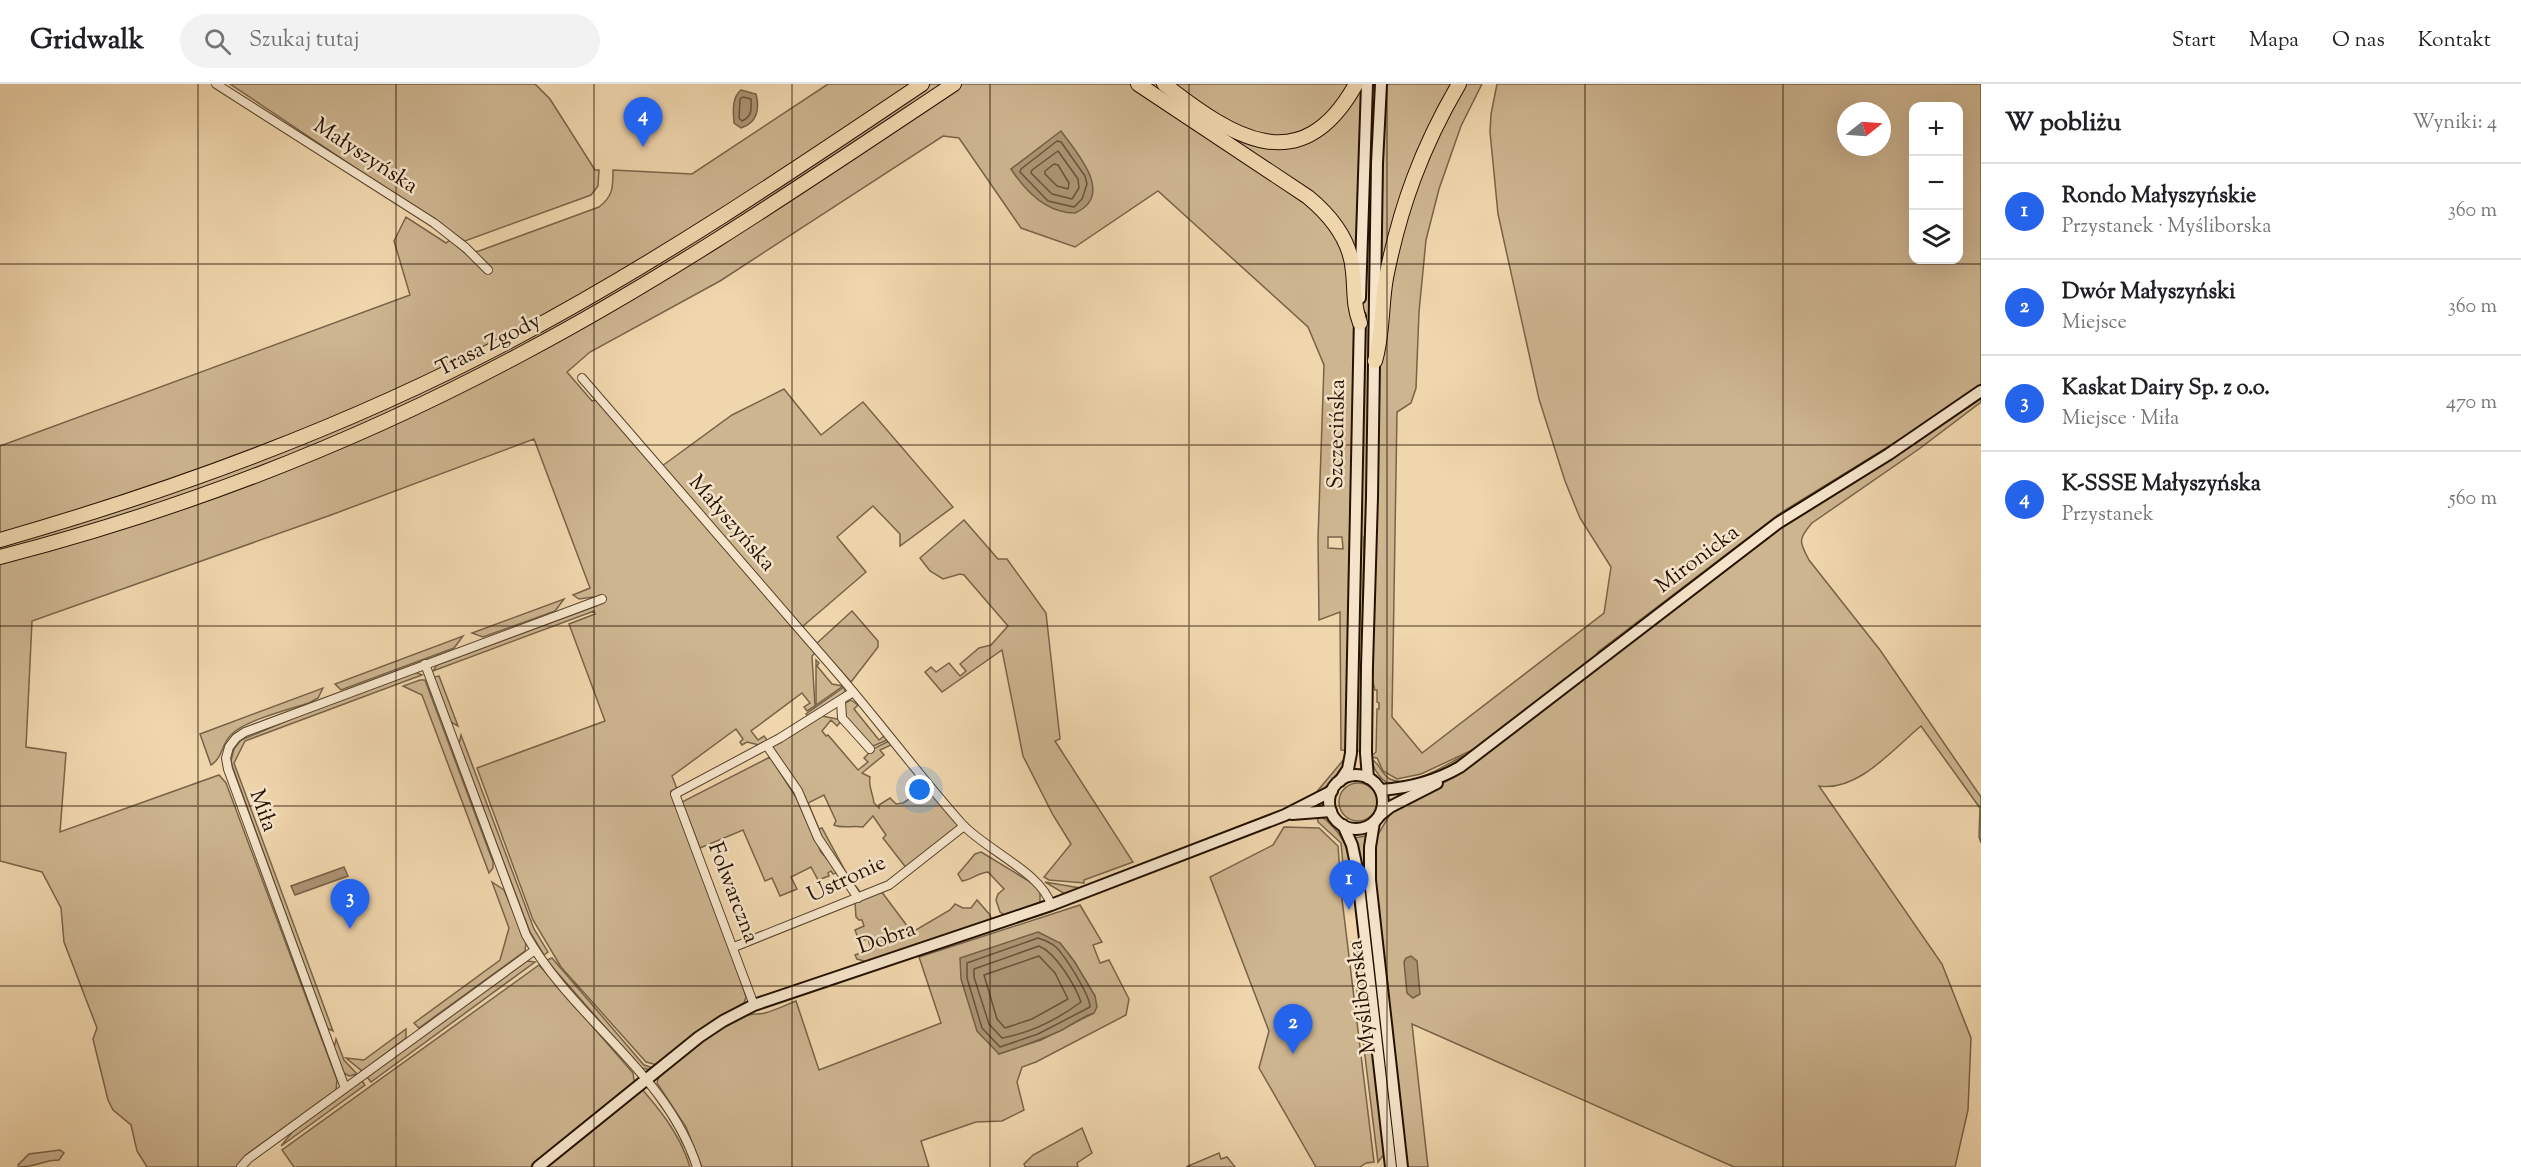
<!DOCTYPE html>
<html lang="pl">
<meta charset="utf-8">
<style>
body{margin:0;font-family:"Sorts Mill Goudy",serif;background:#f2f2f2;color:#202124}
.controls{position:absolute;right:18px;top:18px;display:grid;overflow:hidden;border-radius:12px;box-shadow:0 6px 24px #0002}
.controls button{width:54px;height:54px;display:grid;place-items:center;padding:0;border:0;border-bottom:2px solid #e0e0e0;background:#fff;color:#202124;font:30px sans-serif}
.compass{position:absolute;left:1837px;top:18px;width:54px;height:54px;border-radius:50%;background:#fff;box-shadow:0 6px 24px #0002;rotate:73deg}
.you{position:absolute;left:920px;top:706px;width:21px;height:21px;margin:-15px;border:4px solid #fff;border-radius:50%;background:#1a73e8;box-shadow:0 0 0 9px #1a73e833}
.badge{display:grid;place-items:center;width:39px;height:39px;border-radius:50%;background:#2563eb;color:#fff;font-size:20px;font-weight:700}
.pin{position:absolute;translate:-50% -50px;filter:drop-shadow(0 2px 3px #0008)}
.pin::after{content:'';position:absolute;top:32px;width:21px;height:18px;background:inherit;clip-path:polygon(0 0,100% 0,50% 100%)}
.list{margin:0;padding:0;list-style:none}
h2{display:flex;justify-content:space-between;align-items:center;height:78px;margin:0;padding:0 24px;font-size:26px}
h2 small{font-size:20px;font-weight:400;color:#757577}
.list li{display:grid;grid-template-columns:39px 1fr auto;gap:18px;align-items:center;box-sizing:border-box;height:96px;padding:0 24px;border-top:2px solid #e0e0e0}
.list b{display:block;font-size:22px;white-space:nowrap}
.list p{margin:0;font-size:20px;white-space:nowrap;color:#757577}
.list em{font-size:20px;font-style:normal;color:#757577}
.icon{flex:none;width:33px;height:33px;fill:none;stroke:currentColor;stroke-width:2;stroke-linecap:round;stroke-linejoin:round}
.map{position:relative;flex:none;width:1981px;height:1083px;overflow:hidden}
header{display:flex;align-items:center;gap:36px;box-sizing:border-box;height:84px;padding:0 30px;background:#fff;border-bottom:2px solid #e0e0e0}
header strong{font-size:28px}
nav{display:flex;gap:33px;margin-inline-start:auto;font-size:21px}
.search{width:420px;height:54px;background:#f2f2f2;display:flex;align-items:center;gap:15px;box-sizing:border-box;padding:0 21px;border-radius:33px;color:#757577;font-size:22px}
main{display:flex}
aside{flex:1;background:#fff}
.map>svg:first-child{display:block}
.green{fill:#cdb590;stroke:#786348;stroke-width:1.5;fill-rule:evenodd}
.water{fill:#ab9372;stroke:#755f44;stroke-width:1.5}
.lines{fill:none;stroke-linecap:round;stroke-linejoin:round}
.shore{stroke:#685239;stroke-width:1.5}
.street-casing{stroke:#57422b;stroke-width:10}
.secondary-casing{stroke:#241100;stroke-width:14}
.highway-casing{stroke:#241100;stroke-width:16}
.street{stroke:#f5e4ca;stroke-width:8}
.secondary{stroke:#f5e4ca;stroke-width:10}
.highway{stroke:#f0d6ad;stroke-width:14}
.grid{fill:none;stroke:#241100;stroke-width:1.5;stroke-opacity:0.55}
.labels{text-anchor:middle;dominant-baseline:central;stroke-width:5;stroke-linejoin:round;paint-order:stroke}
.street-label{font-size:22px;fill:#241100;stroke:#f5e4ca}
</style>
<header>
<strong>Gridwalk</strong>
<div class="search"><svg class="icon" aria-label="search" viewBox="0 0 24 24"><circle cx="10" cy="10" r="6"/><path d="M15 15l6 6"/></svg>Szukaj tutaj</div>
<nav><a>Start</a><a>Mapa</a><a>O nas</a><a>Kontakt</a></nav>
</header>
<main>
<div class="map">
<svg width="1981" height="1083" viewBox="0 0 1981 1083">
<rect width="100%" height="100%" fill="#f0d6ad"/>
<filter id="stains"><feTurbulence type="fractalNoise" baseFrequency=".00333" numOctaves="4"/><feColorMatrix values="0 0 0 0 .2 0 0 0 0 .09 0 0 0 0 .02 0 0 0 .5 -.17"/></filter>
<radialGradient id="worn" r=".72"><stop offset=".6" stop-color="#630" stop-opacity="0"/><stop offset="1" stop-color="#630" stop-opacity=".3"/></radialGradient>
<g class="green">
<path d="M230,0H535L550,15L595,86H599L598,102L591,111L465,157Z"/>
<path d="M828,0H1482L1461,42L1439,105L1426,156L1419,228L1416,304L1411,319L1397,328L1392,633L1422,669L1604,529L1611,483L1580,434L1565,397L1539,315L1498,130L1490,48L1491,30L1497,0H1981V301L1917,345L1782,428L1598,568L1594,575L1481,662L1421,690L1397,695L1383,687L1377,674L1370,673L1376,668L1377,625H1379V619L1377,618V606H1375L1371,591L1376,452L1364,453L1361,667L1341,666L1340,528L1319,536L1318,455L1324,281L1308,243L1158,107L1075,163L1021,144L959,54L943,52L720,197L590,268L567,288L592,317L596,316L815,569L812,572L815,622L807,627L804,623L810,619L802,609L751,647L758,656L764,652L767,656L759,661L747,658L742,661L740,658L743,655L736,645L672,692L677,705L671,707L730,863L746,913L744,919C712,937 684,956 657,981L646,978L561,883L533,836L477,684L605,637L569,540L595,530L594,527L433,587L437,581L596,522L593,513L579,515L573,511L590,504L534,355L331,431L32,537L26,663L66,669L60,748L219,691L226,699L337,996L336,1006L246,1071L236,1083H147L137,1067L131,1041L113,1026L108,1016L93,955L97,944L64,858L61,824L42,788L0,777V362L410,211L394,157L406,133L446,159L450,156L465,169L479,167L599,123C613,112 613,104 613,86L692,90ZM1914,22H1958V176H1914ZM1846,27H1882V63H1846ZM1328,453H1342L1343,465L1328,464Z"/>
<path d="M784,305L821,351L863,318L953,423L900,462V450L873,422L837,453L866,488L802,543L662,382L732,331Z"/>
<path d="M1981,313V318L1919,365L1812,439C1798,455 1799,458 1809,476L1880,566L1981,713V759L1979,753L1980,724L1921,642C1893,665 1858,708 1819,702L1942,880L1971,954L1968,1026L1955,1083H1734L1412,940L1428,1083H1407L1374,796L1376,754L1393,725L1454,693L1700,502L1795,434Z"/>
<path d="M964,436L998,475H1007L1046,529L1060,655L1055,657L1133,778L1084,796V799L1049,796L1044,793L1071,760L1053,731L1023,672L1002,566L942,608L925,588L931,583L936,588L949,579L960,592L966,587L960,580L979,564L991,561L1008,542L964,491L960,490L943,495L930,487L920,474Z"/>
<path d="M564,515L555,527L483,553L472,549Z"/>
<path d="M852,527L878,557V563L851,598L816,560Z"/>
<path d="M463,552L454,564L341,606L335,600Z"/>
<path d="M816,576L819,579L817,582L832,600L843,602L816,621Z"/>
<path d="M415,588L422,591L245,657L234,679L333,947L327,944L233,684L231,677L234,665L241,656L296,633Z"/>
<path d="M439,592L458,642L451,638L434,593Z"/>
<path d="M420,596H425L493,778V784L489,789L422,611L403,602Z"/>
<path d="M844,603L845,608L836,619L809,634L806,630Z"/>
<path d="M323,604L318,614L309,619C290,625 243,637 231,651C221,660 223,674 211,681L200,650Z"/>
<path d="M851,616L858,621L854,625L879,656L884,652L887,656L871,663L844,632L845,619Z"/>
<path d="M822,632L842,636L837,642L831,636L822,647L826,652L828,651L858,686L868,678L864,674L873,665L889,657L891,661L880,666L884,671L862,689L870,693C868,703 873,709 874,719L879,724V721L890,714L896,720L903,719L927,704L957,740L958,742L907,785L883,754L886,751L873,732L863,743C853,741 843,745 834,741L836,737L824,711L808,719L819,745L822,744L848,792L861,809L858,810L831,771L771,662Z"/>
<path d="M461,651L534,845L548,868L544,871L530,848L459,660Z"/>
<path d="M1463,672L1465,673C1449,683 1413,701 1395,701C1383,701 1373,685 1371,675C1379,678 1381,690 1390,695C1410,705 1445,681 1463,672Z"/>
<path d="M770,673L801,721L821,768L837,786V789L833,790L831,787L828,789L829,792L818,796L811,783L791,793L797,805L780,812L772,794L765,797L743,746L700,764L682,718Z"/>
<path d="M1345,674C1343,689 1326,705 1314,711Z"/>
<circle cx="1358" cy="718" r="19"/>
<path d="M1317,731C1325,733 1327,737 1332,742C1352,761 1353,788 1351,814H1346L1341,759L1318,738Z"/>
<path d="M1284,743L1319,744L1338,762L1342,815L1374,1078L1366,1079L1360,1083H1316L1259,984L1269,947L1210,793L1273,761Z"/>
<path d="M1366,752L1364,791L1398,1083H1395L1354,754Z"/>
<path d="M981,768L1037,802L1040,806V819L1006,832L1000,828L996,816L998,810L1004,805L988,788C977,789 972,796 962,797L958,790L975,770Z"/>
<path d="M492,798L504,806L526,858L525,867L419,944L414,939L500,876L509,844Z"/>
<path d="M1045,798L1080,804L1081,806L1065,810Z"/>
<path d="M881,807L908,843L916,846L950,826L955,820L963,824H971L977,816L990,831L992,837L867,878L857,875L855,871L871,865L868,855L859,857L855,846L864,842L862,836H859L856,833L855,818Z"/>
<path d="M1080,821L1102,858L1093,861L1100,879L1109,876L1129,915L1126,931L1036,978L1022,983L1017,998L1024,1026L1002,1037L976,1038L921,1057L929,1083H702L686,1043L657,999C659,979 724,941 743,933C750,929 758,931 765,929C776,926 786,921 796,917L819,986L941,939L919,873ZM1060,859L1074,877L1095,912L1094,929L1041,956L999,970Z"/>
<path d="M1351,858H1357L1364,886L1385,1069L1378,1078Z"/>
<path d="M552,874L644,981L653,984L652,986L641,984L555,886L547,876Z"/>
<path d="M527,877L535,878L371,998L367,993Z"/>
<path d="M539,881L633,989L634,996C657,1022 680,1049 690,1083H294L282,1066Z"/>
<path d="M406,945V954L362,987L346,974L364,976Z"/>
<path d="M336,955L344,976L357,990L349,992L344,989L334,964Z"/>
<path d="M362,997L365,1001L281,1062L293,1047Z"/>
<path d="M1082,1044L1092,1069L1077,1079L1078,1083H1025L1024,1080L1033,1071Z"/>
<path d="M60,1066L64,1069L59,1076C44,1076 35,1083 19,1083L18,1081L29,1070Z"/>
<path d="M1219,1069L1221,1075L1227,1073L1235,1083H1186Z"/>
</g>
<g class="water">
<path d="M741,6L756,10C760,25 757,39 741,44L734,39C733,27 732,13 741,6Z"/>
<path d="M1061,47C1076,68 1116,111 1075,129C1046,129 1026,108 1011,85Z"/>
<path d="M344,783L348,792L295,811L291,802Z"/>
<path d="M1038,848L1060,859L1074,877L1095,912L1097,923L1094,929C1081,933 1072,941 1060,947C1040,956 1020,963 999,970L977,947L961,895L960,874Z"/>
<path d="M1411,872L1417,877L1420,910L1413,914L1407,909L1404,878L1406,874Z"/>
</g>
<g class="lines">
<g class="shore">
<path d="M743,13L751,15C751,25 753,32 742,37L739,34L740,15Z"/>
<path d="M1057,57L1061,58L1085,92L1087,100L1082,115L1074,123L1048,117L1020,88L1021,85Z"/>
<path d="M1058,67L1078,95L1079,104L1072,115L1052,110L1031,89L1032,86Z"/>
<path d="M1054,80L1058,81L1069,99L1068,105L1057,102L1045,90V87Z"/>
<path d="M1038,854C1045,856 1051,859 1056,863C1065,872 1090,911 1090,923L1038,950L1000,963L982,944L967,894V879Z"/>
<path d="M1039,862C1056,869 1075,901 1081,918C1058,935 1030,949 1002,954L989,940L974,893V885Z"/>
<path d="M1039,872L1055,889L1068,915L1032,935L1005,944L997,935L984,891Z"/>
</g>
<g class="street-casing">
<g id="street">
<path d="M216,0L434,139L466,164L488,186"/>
<path d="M582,294C663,388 744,482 826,576C873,629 915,687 962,740C986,766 1042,789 1051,821"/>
<path d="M425,580L526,851C573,935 667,989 697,1083"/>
<path d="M841,617L842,634L870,665"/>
<path d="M767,662L798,707L818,754L858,814"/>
<path d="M734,863L889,801L964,742"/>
<path d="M754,921L675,710L780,654L853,608"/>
<path d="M345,1004L228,685L226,674L229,663L236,654L245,648L602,515"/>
<path d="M241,1083L248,1075L535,866"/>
</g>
</g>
<g class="secondary-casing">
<g id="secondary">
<path d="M1360,214L1367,0"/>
<circle cx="1356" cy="718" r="27"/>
<path d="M1368,694L1366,669L1367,582L1372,413L1377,79L1381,0"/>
<path d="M1340,697L1348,685L1351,669L1360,232"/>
<path d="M1381,706C1408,704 1436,697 1460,683L1778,439L1889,370L1981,307"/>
<path d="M1292,730L1331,727"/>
<path d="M1380,731L1390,723L1437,699"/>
<path d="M1374,738L1370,763V796L1402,1083"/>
<path d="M1343,741L1352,761L1357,785L1391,1083"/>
<path d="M538,1083L699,953L723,937L754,921L1051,821L1285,731L1332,707"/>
</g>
</g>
<g class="highway-casing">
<g id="highway">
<path d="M1138,0L1308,113C1331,132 1351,156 1353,188C1355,206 1353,221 1360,239"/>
<path d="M1164,0C1232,53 1301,99 1356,0"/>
<path d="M1375,277C1383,250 1381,222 1386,194C1400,123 1422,63 1459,0"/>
<path d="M0,456C178,405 353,341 517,253C658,178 790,89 922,0"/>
<path d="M0,473C182,426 360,357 525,268C674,189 814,93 954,0"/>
</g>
</g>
<use href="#street" class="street"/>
<use href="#secondary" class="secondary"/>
<use href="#highway" class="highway"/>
</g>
<path class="grid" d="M198,0V1083M396,0V1083M594,0V1083M792,0V1083M990,0V1083M1189,0V1083M1387,0V1083M1585,0V1083M1783,0V1083M0,180H1981M0,361H1981M0,542H1981M0,722H1981M0,902H1981"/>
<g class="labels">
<g class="street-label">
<text transform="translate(365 73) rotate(33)">Małyszyńska</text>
<text transform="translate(489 262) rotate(-27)">Trasa Zgody</text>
<text transform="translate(1338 350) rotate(-89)">Szczecińska</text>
<text transform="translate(731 440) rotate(49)">Małyszyńska</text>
<text transform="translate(1698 476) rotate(-37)">Mironicka</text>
<text transform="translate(262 727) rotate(70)">Miła</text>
<text transform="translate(847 796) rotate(-25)">Ustronie</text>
<text transform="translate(732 809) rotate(69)">Folwarczna</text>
<text transform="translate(887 855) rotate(-19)">Dobra</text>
<text transform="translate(1363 913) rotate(-97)">Myśliborska</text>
</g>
</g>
<rect width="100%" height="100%" filter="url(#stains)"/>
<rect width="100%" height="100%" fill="url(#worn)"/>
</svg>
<div class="controls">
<button>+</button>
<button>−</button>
<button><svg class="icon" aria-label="layers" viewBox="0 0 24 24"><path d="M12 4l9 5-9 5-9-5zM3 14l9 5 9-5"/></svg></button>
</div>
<svg class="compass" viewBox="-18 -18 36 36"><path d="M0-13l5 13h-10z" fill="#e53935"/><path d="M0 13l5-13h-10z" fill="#757577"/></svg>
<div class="you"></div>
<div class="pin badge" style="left:1349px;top:826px">1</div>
<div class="pin badge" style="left:1293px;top:970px">2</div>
<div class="pin badge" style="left:350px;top:845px">3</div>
<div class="pin badge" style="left:643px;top:63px">4</div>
</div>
<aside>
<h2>W pobliżu<small>Wyniki: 4</small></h2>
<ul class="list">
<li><span class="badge">1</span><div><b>Rondo Małyszyńskie</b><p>Przystanek · Myśliborska</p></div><em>360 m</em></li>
<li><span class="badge">2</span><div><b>Dwór Małyszyński</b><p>Miejsce</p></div><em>360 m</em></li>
<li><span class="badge">3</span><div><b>Kaskat Dairy Sp. z o.o.</b><p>Miejsce · Miła</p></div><em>470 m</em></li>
<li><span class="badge">4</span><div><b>K-SSSE Małyszyńska</b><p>Przystanek</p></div><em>560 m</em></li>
</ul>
</aside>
</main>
